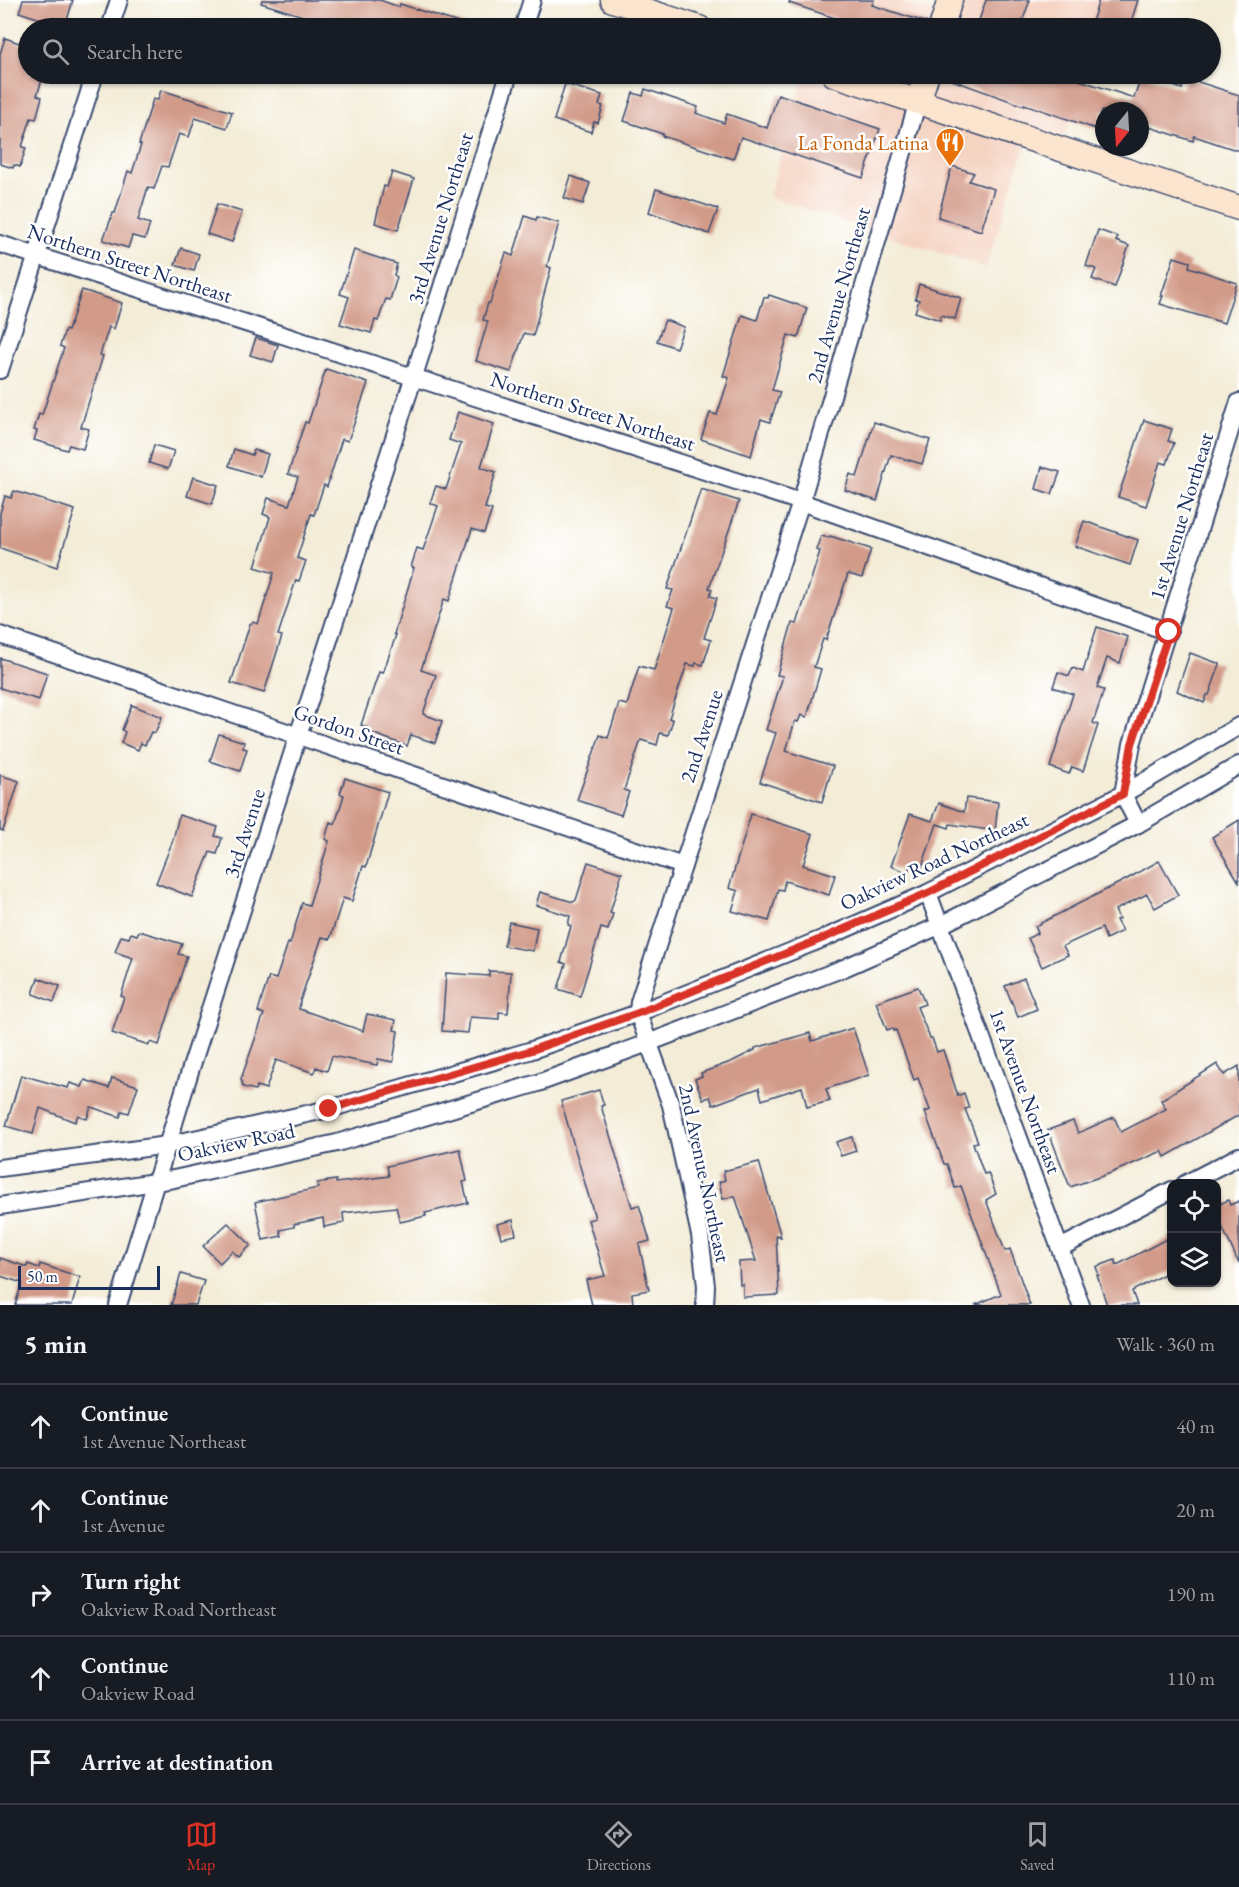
<!DOCTYPE html>
<meta charset="utf-8">
<style>
body{margin:0;font-family:"EB Garamond",serif;background:#20242c;color:#f1f3f6}
.controls{position:absolute;right:18px;bottom:18px;display:grid;overflow:hidden;border-radius:12px;box-shadow:0 2px 4px #0004}
.controls button{width:54px;height:54px;display:grid;place-items:center;padding:0;border:0;border-bottom:2px solid #363941;background:#171b24;color:#f1f3f6;font:30px sans-serif}
.compass{position:absolute;left:1095px;top:102px;width:54px;height:54px;border-radius:50%;background:#171b24;box-shadow:0 2px 4px #0004;rotate:198deg}
.scale{position:absolute;left:18px;bottom:15px;width:142px;box-sizing:border-box;padding-left:6px;border:3px solid #1b2f5e;border-top:0;font-size:16px;line-height:21px;white-space:nowrap;color:#1b2f5e;-webkit-text-stroke:4px #fff;paint-order:stroke}
.stop{position:absolute;width:18px;height:18px;margin:-14px;border:4px solid #d93025;border-radius:50%;background:#fff}
.stop.end{background:#d93025;border-color:#fff;box-shadow:0 2px 6px #0008}
.list{margin:0;padding:0;list-style:none}
h2{display:flex;justify-content:space-between;align-items:center;height:78px;margin:0;padding:0 24px;font-size:26px}
h2 small{font-size:20px;font-weight:400;color:#9ea1a6}
.list li{display:grid;grid-template-columns:39px 1fr auto;gap:18px;align-items:center;box-sizing:border-box;height:84px;padding:0 24px;border-top:2px solid #363941}
.list b{display:block;font-size:22px;white-space:nowrap}
.list p{margin:0;font-size:20px;white-space:nowrap;color:#9ea1a6}
.list em{font-size:20px;font-style:normal;color:#9ea1a6}
.icon{flex:none;width:33px;height:33px;fill:none;stroke:currentColor;stroke-width:2;stroke-linecap:round;stroke-linejoin:round}
.map{position:relative;flex:none;width:1239px;height:1305px;overflow:hidden}
.search{position:absolute;background:#171b24;box-shadow:0 2px 4px #0004;left:18px;right:18px;top:18px;height:66px;display:flex;align-items:center;gap:15px;box-sizing:border-box;padding:0 21px;border-radius:33px;color:#9ea1a6;font-size:22px}
.sheet{height:498px;background:#171b24}
nav{display:flex;justify-content:space-around;align-items:center;box-sizing:border-box;height:84px;border-top:2px solid #363941;background:#171b24;font-size:16px;color:#9ea1a6}
nav a{display:grid;justify-items:center;gap:3px}
nav .on{color:#d93025}
.map>svg:first-child{display:block}
.built{fill:#f5d3c1}
.building{fill:#d29a88}
.lines{fill:none;stroke-linecap:round;stroke-linejoin:round}
.street-casing{stroke:#3b4b70;stroke-width:20}
.secondary-casing{stroke:#3b4b70;stroke-width:27}
.street{stroke:#fff;stroke-width:16}
.secondary{stroke:#fce5cf;stroke-width:24}
.route{stroke:#d93025;stroke-width:8}
.labels{text-anchor:middle;dominant-baseline:central;stroke-width:5;stroke-linejoin:round;paint-order:stroke}
.food-label{font-size:21px;fill:#c56008;stroke:#fff;text-anchor:end}
.street-label{font-size:21px;fill:#1b2f5e;stroke:#fff}
</style>
<div class="map">
<svg width="1239" height="1305" viewBox="0 0 1239 1305">
<rect width="100%" height="100%" fill="#fff"/>
<filter id="ink" filterUnits="userSpaceOnUse"><feTurbulence type="fractalNoise" baseFrequency=".0167" numOctaves="2"/><feDisplacementMap in="SourceGraphic" scale="12" xChannelSelector="R" yChannelSelector="G"/><feConvolveMatrix kernelMatrix="1 2 1 2 8 2 1 2 1" color-interpolation-filters="sRGB"/></filter>
<filter id="wash" filterUnits="userSpaceOnUse"><feTurbulence type="fractalNoise" baseFrequency=".008" numOctaves="4" result="noise"/><feDisplacementMap in="SourceGraphic" scale="24" xChannelSelector="R" yChannelSelector="G"/><feGaussianBlur stdDeviation="1.35" result="paint"/><feColorMatrix in="noise" values="0 0 0 0 0 0 0 0 0 0 0 0 0 0 0 0 0 1.4 0 .05"/><feComposite in="paint" operator="in"/></filter>
<g filter="url(#wash)">
<rect width="100%" height="100%" fill="#f3ecd7"/>
<g class="built">
<path d="M824,0H895L949,17L954,0H1108L1099,28H816Z"/>
<path d="M804,74H1084L1060,150L1027,140L986,268L769,197Z"/>
</g>
<g id="blocks">
<g class="building">
<path d="M23,0H73L65,27L19,12Z"/>
<path d="M262,0H380L399,7L400,4L465,25L464,28H341L261,3Z"/>
<path d="M790,0H874L872,5L928,23L927,28H835L838,19L789,3Z"/>
<path d="M986,0H1030L1020,28H986L977,26Z"/>
<path d="M1099,0H1138L1129,28H1090Z"/>
<path d="M5,38L28,46V74H44L37,95L42,97L36,119L31,118L22,147L26,148L20,167L14,165L13,168L0,164V54Z"/>
<path d="M941,74H1061L1134,98L1142,75L1182,89L1186,78L1239,95V151L1194,136L1193,141L1140,124V111H1102L1096,129L1024,104V106L941,76Z"/>
<path d="M565,84L602,95L599,105L603,106L598,123L594,122L591,132L554,120Z"/>
<path d="M645,89L698,107L696,113L724,123L727,114L767,128L778,94L880,129L863,178L741,137L733,159L662,136L663,134L624,121L633,93L643,96Z"/>
<path d="M161,90L232,112L227,128L195,118L189,137L179,134L168,167L162,166L154,189L148,187L138,220L150,224L145,239L132,236L128,248L103,240L113,213H115L128,171L132,173L141,145L139,144L153,99L158,100Z"/>
<path d="M952,166L974,173L969,181L994,189L981,231L938,217Z"/>
<path d="M392,172L414,179L398,230L375,223L384,186L387,187Z"/>
<path d="M571,176L590,183L583,204L564,198Z"/>
<path d="M656,189L718,209L709,234L649,212Z"/>
<path d="M217,204L242,212L232,242L207,234Z"/>
<path d="M525,216L536,220L537,217L559,223L547,266L551,268L533,336L524,333L511,372L476,361L488,321L483,320L488,303H490L506,253L513,256Z"/>
<path d="M1098,230L1118,237L1116,241L1129,246L1115,287L1092,279L1096,269L1086,266Z"/>
<path d="M181,248L199,254L194,271L175,265Z"/>
<path d="M354,250L397,264L394,275L397,277L390,300L386,299L378,321L375,320L371,333L340,324L349,297L340,294Z"/>
<path d="M1174,257L1190,262L1189,267L1237,283L1224,323L1160,304L1163,296H1161Z"/>
<path d="M919,284L961,298L955,319L941,315L940,320L915,312L919,300L915,299Z"/>
<path d="M82,290L122,303L114,329L109,327L100,355L103,356L81,427L89,429L83,449L69,445L67,450L34,440L37,431L34,430L39,414L42,415L64,348L60,346L65,330L68,331Z"/>
<path d="M769,295L807,308L798,338L788,335L772,390L780,392L770,422L761,419L751,456L701,439L710,413L717,415L729,378L723,376L742,315L757,320L764,297L768,298Z"/>
<path d="M665,320L684,327L676,348L657,341Z"/>
<path d="M256,338L278,345L273,362L250,355Z"/>
<path d="M326,369L368,383L348,441L342,439L327,487L324,485L314,515L311,514L297,558L306,561L299,581L296,580L278,635L282,636L264,693L231,683L250,624L253,622L258,624L274,573L255,567L270,517L263,514L268,498L289,505L298,477L288,474L305,422L308,423Z"/>
<path d="M458,412L494,424L481,467L496,472L485,508L492,510L484,533L472,529L449,601L444,599L421,670L436,675L423,714L442,721L435,743L411,735L407,746L366,731L367,727L361,725L379,672L383,673L396,635L394,634L414,568L411,567L417,548L423,550L438,506L430,503L436,486L446,489L461,444L449,440Z"/>
<path d="M1144,420L1172,429L1168,441L1174,443L1167,464L1160,462L1146,506L1118,497Z"/>
<path d="M874,422L930,440L922,464L891,455L877,501L845,490L850,474L857,477Z"/>
<path d="M154,445L174,451L168,469L149,463Z"/>
<path d="M234,449L252,455L254,450L268,454L261,477L229,466Z"/>
<path d="M1042,467L1060,472L1052,494L1036,489Z"/>
<path d="M193,477L218,485L212,504L187,496Z"/>
<path d="M701,489L739,501L709,588L712,589L710,596L717,598L704,638L711,640L703,665L696,663L695,666L687,664L669,718L673,720L668,735L660,733L657,745L641,740L624,790L629,792L621,815L577,800L600,735L608,738L619,703L627,705L639,666L654,670L674,608L667,606L673,590L667,589Z"/>
<path d="M14,491L75,510L57,567L0,548V513L5,496L11,498Z"/>
<path d="M1084,521L1138,540L1130,565L1075,546Z"/>
<path d="M821,536L829,538L830,536L871,549L862,578L848,574L826,640L823,639L814,667L821,669L807,717L801,715L798,722L795,721L786,751L833,766L822,802L760,782L776,733L766,730L783,676L777,675L792,623L797,624L820,551L816,550Z"/>
<path d="M1097,627L1128,637L1120,663L1107,658L1097,688L1104,690L1093,723L1098,725L1083,771L1072,767L1069,774L1050,767L1073,694L1053,687L1058,672L1069,676L1073,668L1083,672Z"/>
<path d="M1190,653L1220,664L1209,695H1207L1204,703L1177,691Z"/>
<path d="M0,658L47,673L39,700L0,688Z"/>
<path d="M132,705L162,717L155,733L151,732L145,745L141,743L138,750L121,743L125,732L122,730Z"/>
<path d="M219,734L244,742L243,748L247,749L240,771L210,761Z"/>
<path d="M0,775L19,781L3,831L0,830Z"/>
<path d="M345,778L388,792L366,867L363,866L352,901L343,898L330,939L322,937L300,1001L299,1009L363,1031L367,1014L396,1020L394,1030L398,1031L393,1062L378,1059L377,1065L332,1056L327,1071L316,1067L314,1073L276,1060L266,1089L257,1086L255,1090L243,1087L241,1079L264,1014L258,1012L261,1001L269,977L276,979L288,943L290,944L302,903L309,905L329,841L325,839L330,822L335,824L344,795L340,794Z"/>
<path d="M966,798L998,802L995,831L950,824L949,828L937,824L921,869L910,865L908,873L891,866L910,814L932,821L939,803L964,812Z"/>
<path d="M751,814L813,834L803,865L835,875L829,895L785,881L783,890L778,889L769,921L732,911L738,891L729,888Z"/>
<path d="M179,815L218,827L215,836L222,838L217,854L210,852L192,897L156,883L173,840Z"/>
<path d="M1239,820V882L1212,837Z"/>
<path d="M1159,861L1178,895L1155,908L1147,894L1115,910L1119,919L1116,920L1122,931L1106,939L1102,928L1063,946L1068,955L1042,967L1028,938L1038,933L1035,926L1127,879Z"/>
<path d="M588,862L622,873L610,913L613,914L608,930L601,928L580,996L558,989L566,964L561,962L571,926L568,925L570,916L536,905L540,892L573,902L576,900Z"/>
<path d="M509,922L537,928L533,951L504,946Z"/>
<path d="M139,931L182,944L178,954L187,956L159,1045L150,1042L149,1045L112,1033L124,997L121,996L133,958L115,952L121,936L129,938L131,933L137,935Z"/>
<path d="M489,971L511,972L508,1013L499,1012V1019L470,1017L468,1033L442,1031L446,973L489,976Z"/>
<path d="M38,978L60,986L54,1002L33,994Z"/>
<path d="M1024,978L1037,1009L1018,1017L1005,986Z"/>
<path d="M918,987L925,1004L917,1007L930,1038H932L937,1052L943,1050L958,1096L964,1093L969,1108L965,1109L978,1142L973,1143L984,1174L988,1173L996,1194L986,1200L1005,1251L1010,1249L1030,1305H975L1001,1294L961,1186L955,1188L947,1164H944L925,1112L930,1110L918,1078L914,1080L896,1030L894,1031L893,1028L887,1030L876,1002Z"/>
<path d="M853,1028L869,1075L826,1089L830,1101L807,1107L802,1087L762,1100L759,1088L713,1105L710,1097L703,1099L695,1079L702,1076L701,1073L733,1061L755,1050V1048L810,1033L812,1041Z"/>
<path d="M1217,1064L1224,1075L1239,1066V1115L1165,1157L1162,1151L1111,1173L1070,1187L1048,1130L1073,1121L1078,1133L1114,1117L1121,1132L1166,1109L1161,1100Z"/>
<path d="M21,1075L68,1088L70,1083L82,1087L85,1080L109,1088L112,1078L138,1086L129,1113L122,1111L120,1117L91,1107L87,1119L78,1115L75,1122L40,1108L33,1134L6,1126Z"/>
<path d="M599,1090L604,1105L601,1106L632,1207L639,1205L650,1241L639,1244L649,1290L632,1293L633,1305H592L586,1280L605,1276L588,1220L595,1218L561,1101Z"/>
<path d="M852,1137L856,1151L841,1156L836,1142Z"/>
<path d="M460,1149L467,1181L463,1182L468,1203L425,1213L426,1216L400,1222L396,1207L343,1213L344,1223L324,1227L323,1218L294,1224V1227L280,1230L282,1236L263,1240L255,1202L318,1188L317,1183L336,1180V1183L389,1176L387,1166Z"/>
<path d="M759,1162L781,1237L776,1235L779,1295L743,1297V1284L740,1285L739,1262L756,1261L735,1196L723,1199L719,1182L725,1180L723,1171Z"/>
<path d="M1228,1200L1230,1205L1239,1201V1264L1216,1213V1206Z"/>
<path d="M513,1220L516,1235L501,1238L497,1224Z"/>
<path d="M228,1223L251,1245L239,1257L232,1251L220,1263L203,1246Z"/>
<path d="M1172,1236V1270L1132,1291L1137,1305H1107L1097,1275H1099L1096,1267L1115,1260L1117,1265Z"/>
<path d="M0,1258L27,1267L28,1264L39,1268L40,1264L80,1277L72,1305H15L22,1283L0,1276Z"/>
<path d="M181,1274L204,1281L196,1305H171Z"/>
</g>
</g>
</g>
<g filter="url(#ink)">
<use href="#blocks" fill-opacity="0" stroke="#3b4b70" stroke-width="1.5"/>
<g class="lines">
<g class="street-casing">
<g id="street">
<path d="M110,28L119,0"/>
<path d="M523,28L532,0"/>
<path d="M0,244L801,502L1169,632"/>
<path d="M0,370L95,74"/>
<path d="M0,635L683,866"/>
<path d="M1138,824L1123,794L1132,744L1239,402"/>
<path d="M928,893L1081,1305"/>
<path d="M0,1168L167,1145L329,1109L529,1051L638,1013L827,937L928,893L1123,794L1239,726"/>
<path d="M1185,1184L1239,1156"/>
<path d="M0,1206L174,1179L337,1143L538,1083L648,1043L844,968L941,925L1138,824L1239,765"/>
<path d="M1060,1248L1172,1190"/>
<path d="M118,1305L191,1068L414,376L509,74"/>
<path d="M705,1305L706,1286L700,1235L671,1105L638,1013L639,1002L801,502L918,101"/>
</g>
</g>
<g class="secondary-casing">
<g id="secondary">
<path d="M613,0L699,28"/>
<path d="M941,28L950,0"/>
<path d="M834,74L1239,208"/>
<path d="M918,101L927,74"/>
</g>
</g>
<use href="#street" class="street"/>
<use href="#secondary" class="secondary"/>
</g>
</g>
<g class="lines" filter="url(#ink)">
<path class="route" d="M329,1109L529,1051L638,1013L826,937L928,893L1123,794L1132,744L1169,632"/>
</g>
<defs>
<g id="restaurant-pin" transform="scale(1.5)"><path d="M0 17L-7.5 6A9.5 9.5 0 1 1 7.5 6Z" fill="#e8710a" stroke="#fff"/><path d="M-5-6h1v4h1v-4h1v4h1v-4h1v5L-1.5 .5V6h-2V.5L-5-1ZM5-6V6H3V1.5H1.5Q1.5-4 5-6Z" fill="#fff"/></g>
</defs>
<g fill-rule="evenodd">
<use href="#restaurant-pin" x="950" y="142"/>
</g>
<g class="labels">
<g class="food-label">
<text x="929" y="142">La Fonda Latina</text>
</g>
<g class="street-label">
<text transform="translate(440 218) rotate(-73)">3rd Avenue Northeast</text>
<text transform="translate(130 263) rotate(18)">Northern Street Northeast</text>
<text transform="translate(838 295) rotate(-74)">2nd Avenue Northeast</text>
<text transform="translate(593 411) rotate(18)">Northern Street Northeast</text>
<text transform="translate(1181 516) rotate(-73)">1st Avenue Northeast</text>
<text transform="translate(349 729) rotate(19)">Gordon Street</text>
<text transform="translate(701 736) rotate(-72)">2nd Avenue</text>
<text transform="translate(244 833) rotate(-72)">3rd Avenue</text>
<text transform="translate(934 861) rotate(-25)">Oakview Road Northeast</text>
<text transform="translate(1026 1091) rotate(70)">1st Avenue Northeast</text>
<text transform="translate(236 1142) rotate(-12)">Oakview Road</text>
<text transform="translate(705 1173) rotate(78)">2nd Avenue Northeast</text>
</g>
</g>
</svg>
<div class="controls">
<button><svg class="icon" aria-label="locate" viewBox="0 0 24 24"><circle cx="12" cy="12" r="6"/><path d="M12 2v4M12 18v4M2 12h4M18 12h4"/></svg></button>
<button><svg class="icon" aria-label="layers" viewBox="0 0 24 24"><path d="M12 4l9 5-9 5-9-5zM3 14l9 5 9-5"/></svg></button>
</div>
<svg class="compass" viewBox="-18 -18 36 36"><path d="M0-13l5 13h-10z" fill="#e53935"/><path d="M0 13l5-13h-10z" fill="#9ea1a6"/></svg>
<div class="scale">50 m</div>
<div class="stop" style="left:1169px;top:632px"></div>
<div class="stop end" style="left:329px;top:1109px"></div>
<div class="search"><svg class="icon" aria-label="search" viewBox="0 0 24 24"><circle cx="10" cy="10" r="6"/><path d="M15 15l6 6"/></svg>Search here</div>
</div>
<section class="sheet">
<h2>5 min<small>Walk · 360 m</small></h2>
<ul class="list">
<li><svg class="icon" aria-label="ahead" viewBox="0 0 24 24"><path d="M12 20V5M6 11l6-6 6 6"/></svg><div><b>Continue</b><p>1st Avenue Northeast</p></div><em>40 m</em></li>
<li><svg class="icon" aria-label="ahead" viewBox="0 0 24 24"><path d="M12 20V5M6 11l6-6 6 6"/></svg><div><b>Continue</b><p>1st Avenue</p></div><em>20 m</em></li>
<li><svg class="icon" aria-label="right" viewBox="0 0 24 24"><path d="M7 20v-9h11M14 6l5 5-5 5"/></svg><div><b>Turn right</b><p>Oakview Road Northeast</p></div><em>190 m</em></li>
<li><svg class="icon" aria-label="ahead" viewBox="0 0 24 24"><path d="M12 20V5M6 11l6-6 6 6"/></svg><div><b>Continue</b><p>Oakview Road</p></div><em>110 m</em></li>
<li><svg class="icon" aria-label="arrive" viewBox="0 0 24 24"><path d="M6 21V4h12l-3 4 3 4H6"/></svg><div><b>Arrive at destination</b></div></li>
</ul>
</section>
<nav>
<a class="on"><svg class="icon" aria-label="map" viewBox="0 0 24 24"><path d="M3 6l6-2 6 2 6-2v14l-6 2-6-2-6 2zM9 4v14M15 6v14"/></svg>Map</a>
<a><svg class="icon" aria-label="directions" viewBox="0 0 24 24"><path d="M12 3l9 9-9 9-9-9zM9 14v-3h6M13 9l2 2-2 2"/></svg>Directions</a>
<a><svg class="icon" aria-label="saved" viewBox="0 0 24 24"><path d="M7 4h10v16l-5-4-5 4z"/></svg>Saved</a>
</nav>
